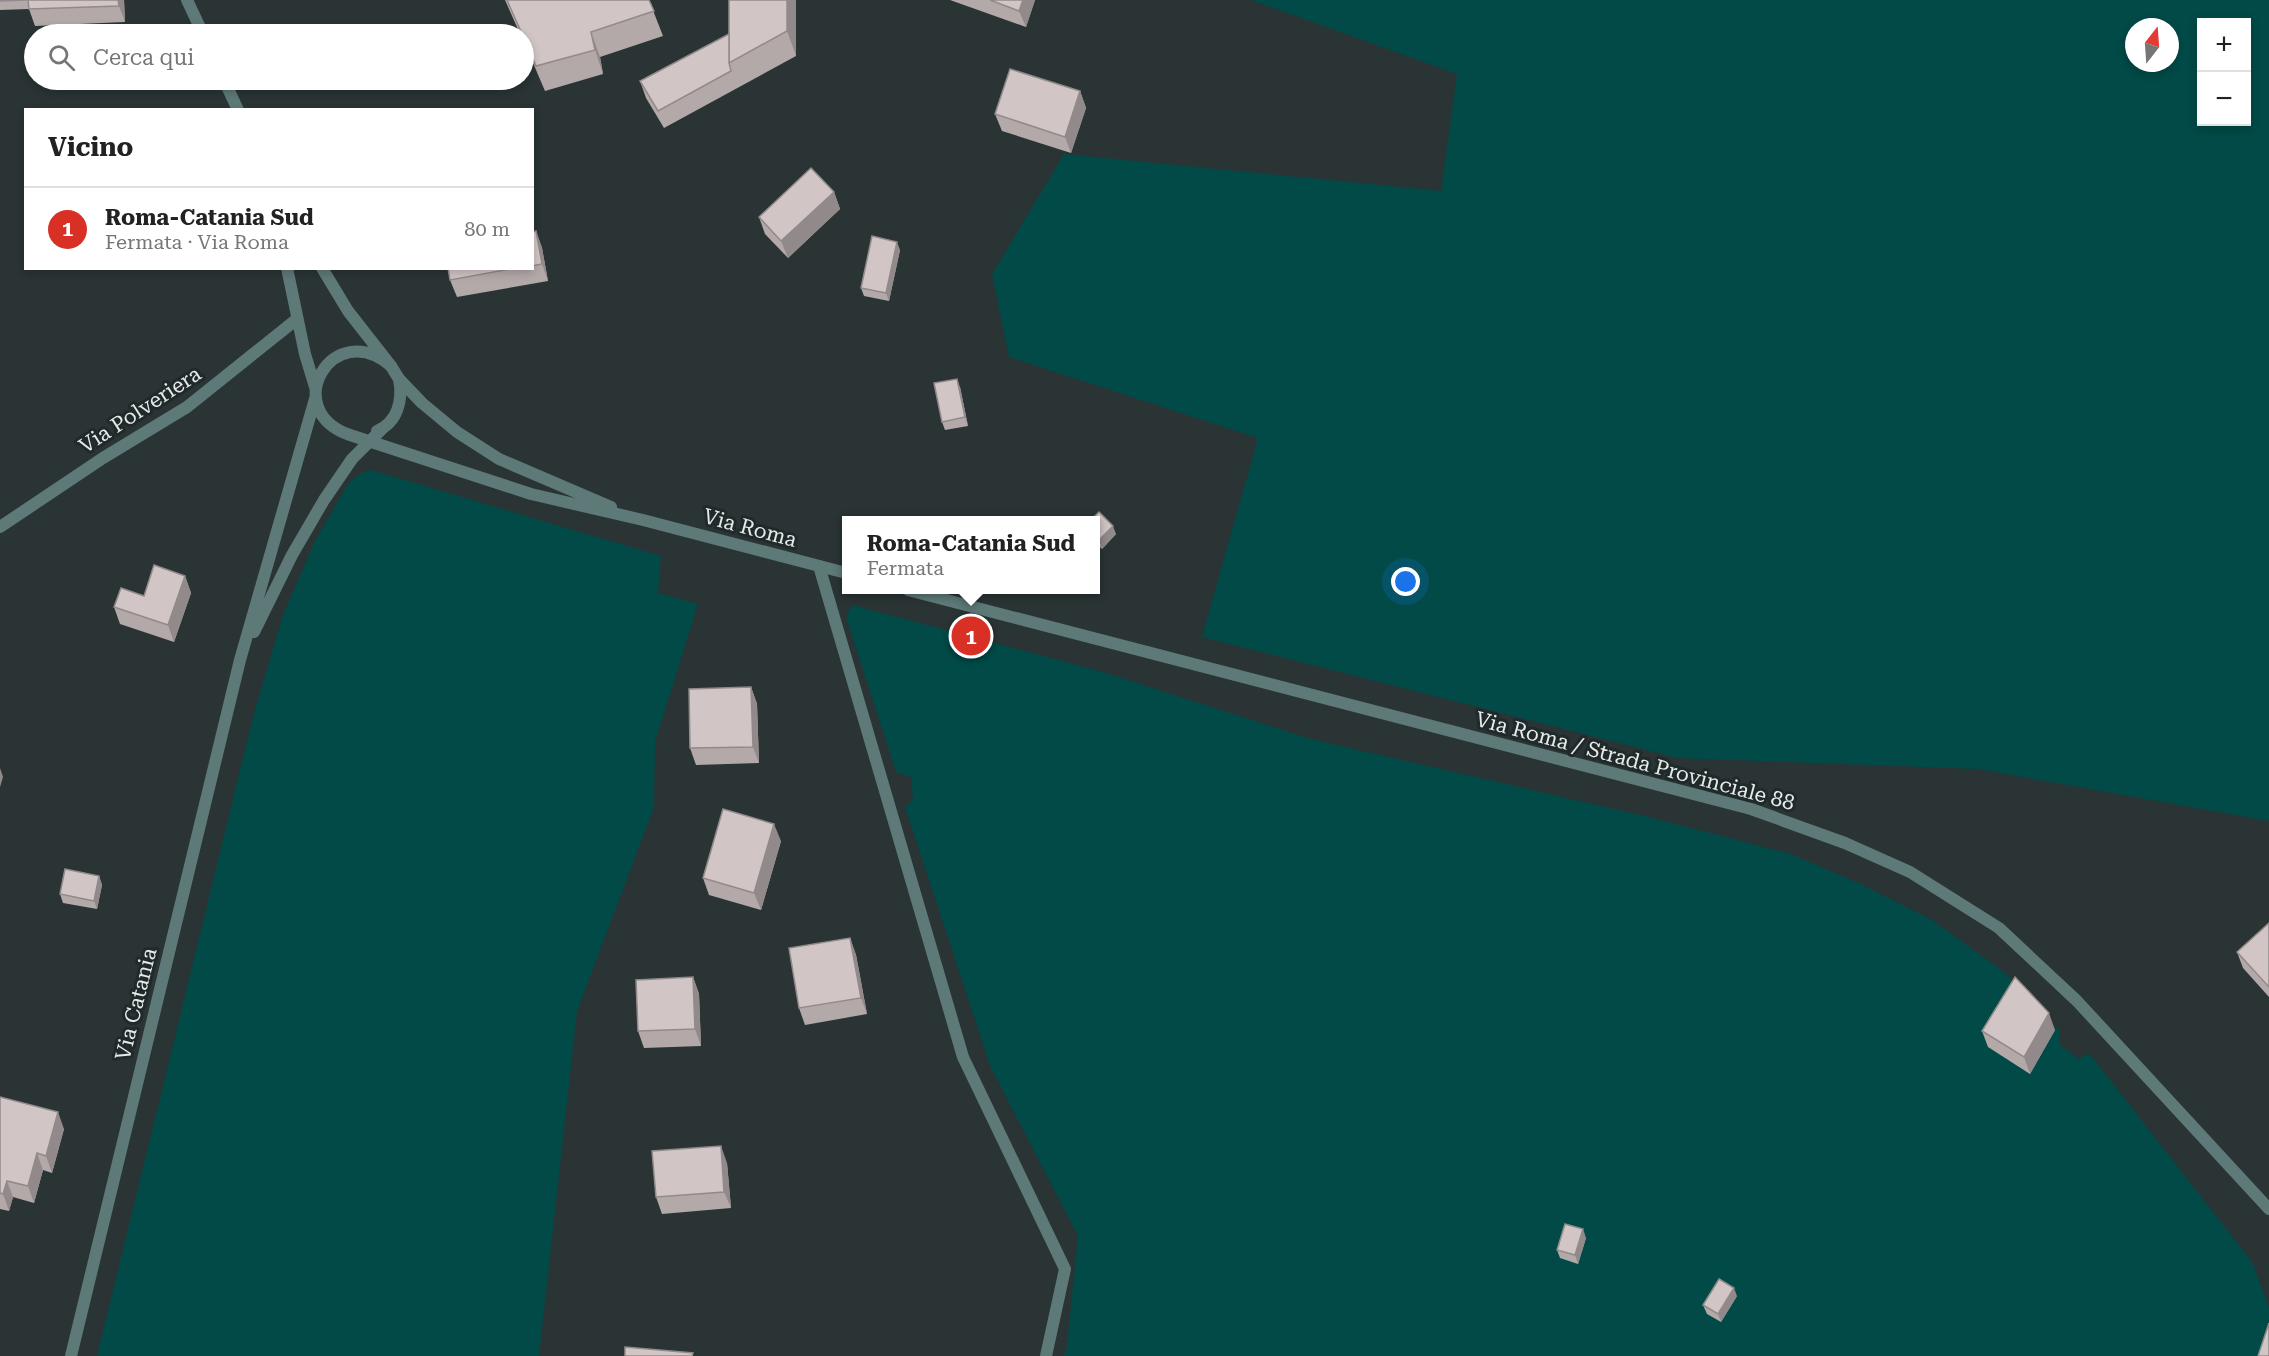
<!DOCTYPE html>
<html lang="it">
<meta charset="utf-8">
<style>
body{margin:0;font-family:"Roboto Serif",serif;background:#f2f2f2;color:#222}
.controls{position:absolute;right:18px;top:18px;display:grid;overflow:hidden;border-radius:0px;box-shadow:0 3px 9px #0003}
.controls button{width:54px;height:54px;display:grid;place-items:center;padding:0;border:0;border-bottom:2px solid #e0e0e0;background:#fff;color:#222;font:30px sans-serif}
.compass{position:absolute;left:2125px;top:18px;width:54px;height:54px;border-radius:50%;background:#fff;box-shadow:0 3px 9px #0003;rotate:17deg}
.you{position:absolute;left:1406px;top:582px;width:21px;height:21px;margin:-15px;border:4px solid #fff;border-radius:50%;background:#1a73e8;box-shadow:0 0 0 9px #1a73e833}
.badge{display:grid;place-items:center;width:39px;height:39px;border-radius:50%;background:#d93025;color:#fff;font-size:20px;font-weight:700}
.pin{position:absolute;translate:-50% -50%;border:3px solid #fff;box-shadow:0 2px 6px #0006}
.popup{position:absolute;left:842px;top:516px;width:258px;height:78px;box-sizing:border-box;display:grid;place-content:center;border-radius:0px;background:#fff;filter:drop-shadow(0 2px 4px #0005);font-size:20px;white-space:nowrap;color:#767676}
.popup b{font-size:22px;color:#222}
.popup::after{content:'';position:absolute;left:50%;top:100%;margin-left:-12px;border:12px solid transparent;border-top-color:#fff}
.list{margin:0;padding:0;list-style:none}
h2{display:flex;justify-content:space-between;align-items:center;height:78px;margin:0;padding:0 24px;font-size:26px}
h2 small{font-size:20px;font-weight:400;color:#767676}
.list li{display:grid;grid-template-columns:39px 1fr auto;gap:18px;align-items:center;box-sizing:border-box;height:84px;padding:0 24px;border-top:2px solid #e0e0e0}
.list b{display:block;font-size:22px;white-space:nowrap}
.list p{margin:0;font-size:20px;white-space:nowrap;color:#767676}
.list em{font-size:20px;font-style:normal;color:#767676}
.icon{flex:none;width:33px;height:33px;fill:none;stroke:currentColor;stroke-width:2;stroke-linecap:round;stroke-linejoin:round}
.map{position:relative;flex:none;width:2269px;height:1356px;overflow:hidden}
.search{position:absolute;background:#fff;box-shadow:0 3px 9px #0003;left:24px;top:24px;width:510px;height:66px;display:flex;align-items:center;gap:15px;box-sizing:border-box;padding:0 21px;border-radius:33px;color:#767676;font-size:22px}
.panel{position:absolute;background:#fff;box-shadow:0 3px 9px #0003;left:24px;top:108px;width:510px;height:162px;border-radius:0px}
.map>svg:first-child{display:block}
.green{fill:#024a47;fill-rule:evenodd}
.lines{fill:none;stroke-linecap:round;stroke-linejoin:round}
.service{stroke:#5d7a78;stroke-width:12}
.minor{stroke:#5d7a78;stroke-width:12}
.tertiary{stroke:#5d7a78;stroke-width:12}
.wall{fill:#b4a9a9}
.shaded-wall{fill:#928a8a}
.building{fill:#d1c5c5;stroke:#928a8a;stroke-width:1.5}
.labels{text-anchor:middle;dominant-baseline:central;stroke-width:6;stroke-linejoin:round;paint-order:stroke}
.street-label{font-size:21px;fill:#e4ebea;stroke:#212a2a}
</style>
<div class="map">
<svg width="2269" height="1356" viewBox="0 0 2269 1356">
<rect width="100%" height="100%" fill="#2a3434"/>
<g class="green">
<path d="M1251,0H2269V821L1978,769L1678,758L1202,637L1258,438L1009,357L992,274L1064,154L1441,191L1457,74ZM2202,22H2246V122H2202ZM2134,27H2170V63H2134Z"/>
<path d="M371,470L661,556L658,593L698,604L655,742L654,807L577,1011L539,1356H97L253,717L283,615L315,541L348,484L359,474Z"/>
<path d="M852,605L1103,672L1311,739L1649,817L1791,854L1863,885L1932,920L2004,972L2059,1030V1044L2079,1059L2089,1053L2252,1262L2269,1307V1342L2264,1356H1064L1067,1346L1078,1236L991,1068L905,807L913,800L911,777L896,772L846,617Z"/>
</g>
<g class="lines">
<path class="service" d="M819,566L963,1057L1065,1269L1046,1356"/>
<path class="minor" d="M0,527L103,458L187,407L297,319"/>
<g class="tertiary">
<path d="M187,0L203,34"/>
<path d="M224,80L238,110"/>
<path d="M287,268L305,354L315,387"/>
<path d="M322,268L348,311L391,366L399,379L422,403L457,432L499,459L611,507"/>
<path d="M391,366C333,316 278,410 350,435L531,494L643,520L846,573"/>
<path d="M377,431C398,422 403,400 399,379"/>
<path d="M908,590L1751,809L1845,843L1910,872L1999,928L2077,1001L2269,1209"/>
<path d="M254,632L292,555L324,500L352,459L382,429"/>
<path d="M71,1356L240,660L315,399"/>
</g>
</g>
<g class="wall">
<path d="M0,0H124L125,22L35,26L29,9L0,10Z"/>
<path d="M505,0H649L663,36L600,57L603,74L545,91L524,42V34H520Z"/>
<path d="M729,0H796V56L664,128L646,98L640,81L729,34Z"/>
<path d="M950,0H1035L1026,27Z"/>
<path d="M1080,91L1086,108L1071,153L1002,131L995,114Z"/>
<path d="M834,192L840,209L788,258L765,234L759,217Z"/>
<path d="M536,231L542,248L548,281L457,297L450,280L448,268H532V232Z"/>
<path d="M900,250L889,301L864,296L861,288Z"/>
<path d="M960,387L968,426L945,430L942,422Z"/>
<path d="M1095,520L1116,534L1102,549L1095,542Z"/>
<path d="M185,576L191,593L174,642L120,624L114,607L144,596Z"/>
<path d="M751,687L757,704L759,763L696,765L690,748Z"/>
<path d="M781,841L761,910L709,895L703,878Z"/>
<path d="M99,876L102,885L97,909L63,903L60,894Z"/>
<path d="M2269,923V997L2243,968L2237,952Z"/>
<path d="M850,938L856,955L867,1014L805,1025L799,1008Z"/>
<path d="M693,977L699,994L701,1046L644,1048L638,1031Z"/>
<path d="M2055,1030L2030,1074L1988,1047L1982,1031Z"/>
<path d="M0,1097L64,1129L52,1173L43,1170L34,1203L13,1197L9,1211L0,1209Z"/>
<path d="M727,1163L731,1208L662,1214L656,1197Z"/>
<path d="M1586,1238L1578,1264L1560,1258L1557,1250Z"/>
<path d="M1737,1296L1721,1322L1707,1314L1703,1305Z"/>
</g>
<g class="shaded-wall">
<path d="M118,0H124L125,22L119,6Z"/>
<path d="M787,0H796V56L787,31Z"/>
<path d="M1023,0H1035L1026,27L1019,11Z"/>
<path d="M591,32L600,57L603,74L595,50Z"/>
<path d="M1080,91L1086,108L1071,153L1065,137Z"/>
<path d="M834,192L840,209L788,258L781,241Z"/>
<path d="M536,231L542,248L548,281L542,264Z"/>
<path d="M897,242L900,250L889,301L886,293Z"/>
<path d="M957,379L960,387L968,426L965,417Z"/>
<path d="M1113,526L1116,534L1102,549L1099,540Z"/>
<path d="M185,576L191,593L174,642L168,625Z"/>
<path d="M751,687L757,704L759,763L753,747Z"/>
<path d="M0,768L3,777L0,787Z"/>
<path d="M774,824L781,841L761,910L754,893Z"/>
<path d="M99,876L102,885L97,909L94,901Z"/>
<path d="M850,938L856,955L867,1014L861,998Z"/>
<path d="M693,977L699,994L701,1046L695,1029Z"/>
<path d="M2049,1013L2055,1030L2030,1074L2024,1057Z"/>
<path d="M58,1112L64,1129L52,1173L46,1156Z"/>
<path d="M721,1146L727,1163L731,1208L724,1192Z"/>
<path d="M37,1153L43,1170L34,1203L28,1186Z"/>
<path d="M7,1181L13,1197L9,1211L3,1194Z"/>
<path d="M1583,1229L1586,1238L1578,1264L1575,1255Z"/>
<path d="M1734,1288L1737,1296L1721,1322L1718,1314Z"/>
</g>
<g class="building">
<path d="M0,0H27L0,1Z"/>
<path d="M28,0H118L119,6L29,9Z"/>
<path d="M507,0H649L654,11L591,32L595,50L536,66L524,38V34H522Z"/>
<path d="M729,0H787V31L729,63Z"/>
<path d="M990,0H1023L1019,11Z"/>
<path d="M729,34V63L731,71L658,111L640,81Z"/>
<path d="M1010,69L1080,91L1065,137L995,114Z"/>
<path d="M811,168L834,192L781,241L759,217Z"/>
<path d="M536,231L542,264L532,266V232Z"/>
<path d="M872,236L897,242L886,293L861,288Z"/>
<path d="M448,268H516L450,280Z"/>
<path d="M957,379L965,417L942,422L934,383Z"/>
<path d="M1099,512L1113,526L1099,540L1095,536V520H1091Z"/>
<path d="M154,565L185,576L168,625L114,607L121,588L144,596Z"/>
<path d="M751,687L753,747L690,748L689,689Z"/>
<path d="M723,809L774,824L754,893L703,878Z"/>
<path d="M65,869L99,876L94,901L60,894Z"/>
<path d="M2269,923V987L2237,952Z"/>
<path d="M850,938L861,998L799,1008L789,948Z"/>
<path d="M693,977L695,1029L638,1031L636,980Z"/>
<path d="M2015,977L2049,1013L2024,1057L1982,1031Z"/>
<path d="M0,1097L58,1112L46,1156L37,1153L28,1186L7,1181L3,1194L0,1193Z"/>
<path d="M721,1146L724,1192L656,1197L652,1151Z"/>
<path d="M1565,1224L1583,1229L1575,1255L1557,1250Z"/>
<path d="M1719,1279L1734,1288L1718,1314L1703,1305Z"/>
<path d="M2269,1323V1356H2258Z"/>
<path d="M625,1347L693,1353L692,1356H625Z"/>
</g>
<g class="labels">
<g class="street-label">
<text transform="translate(140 410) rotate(-33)">Via Polveriera</text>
<text transform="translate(750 528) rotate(15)">Via Roma</text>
<text transform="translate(1635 761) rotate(15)">Via Roma / Strada Provinciale 88</text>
<text transform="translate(136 1004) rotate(-76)">Via Catania</text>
</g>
</g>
</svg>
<div class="controls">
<button>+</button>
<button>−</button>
</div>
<svg class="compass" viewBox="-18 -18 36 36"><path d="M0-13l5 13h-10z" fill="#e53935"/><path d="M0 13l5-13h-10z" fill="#767676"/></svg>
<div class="you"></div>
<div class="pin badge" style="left:971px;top:636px">1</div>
<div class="popup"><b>Roma-Catania Sud</b>Fermata</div>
<div class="search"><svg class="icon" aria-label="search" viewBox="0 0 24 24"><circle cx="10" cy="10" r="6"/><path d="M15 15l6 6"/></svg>Cerca qui</div>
<section class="panel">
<h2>Vicino<small></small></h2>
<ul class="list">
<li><span class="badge">1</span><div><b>Roma-Catania Sud</b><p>Fermata · Via Roma</p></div><em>80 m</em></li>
</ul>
</section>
</div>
